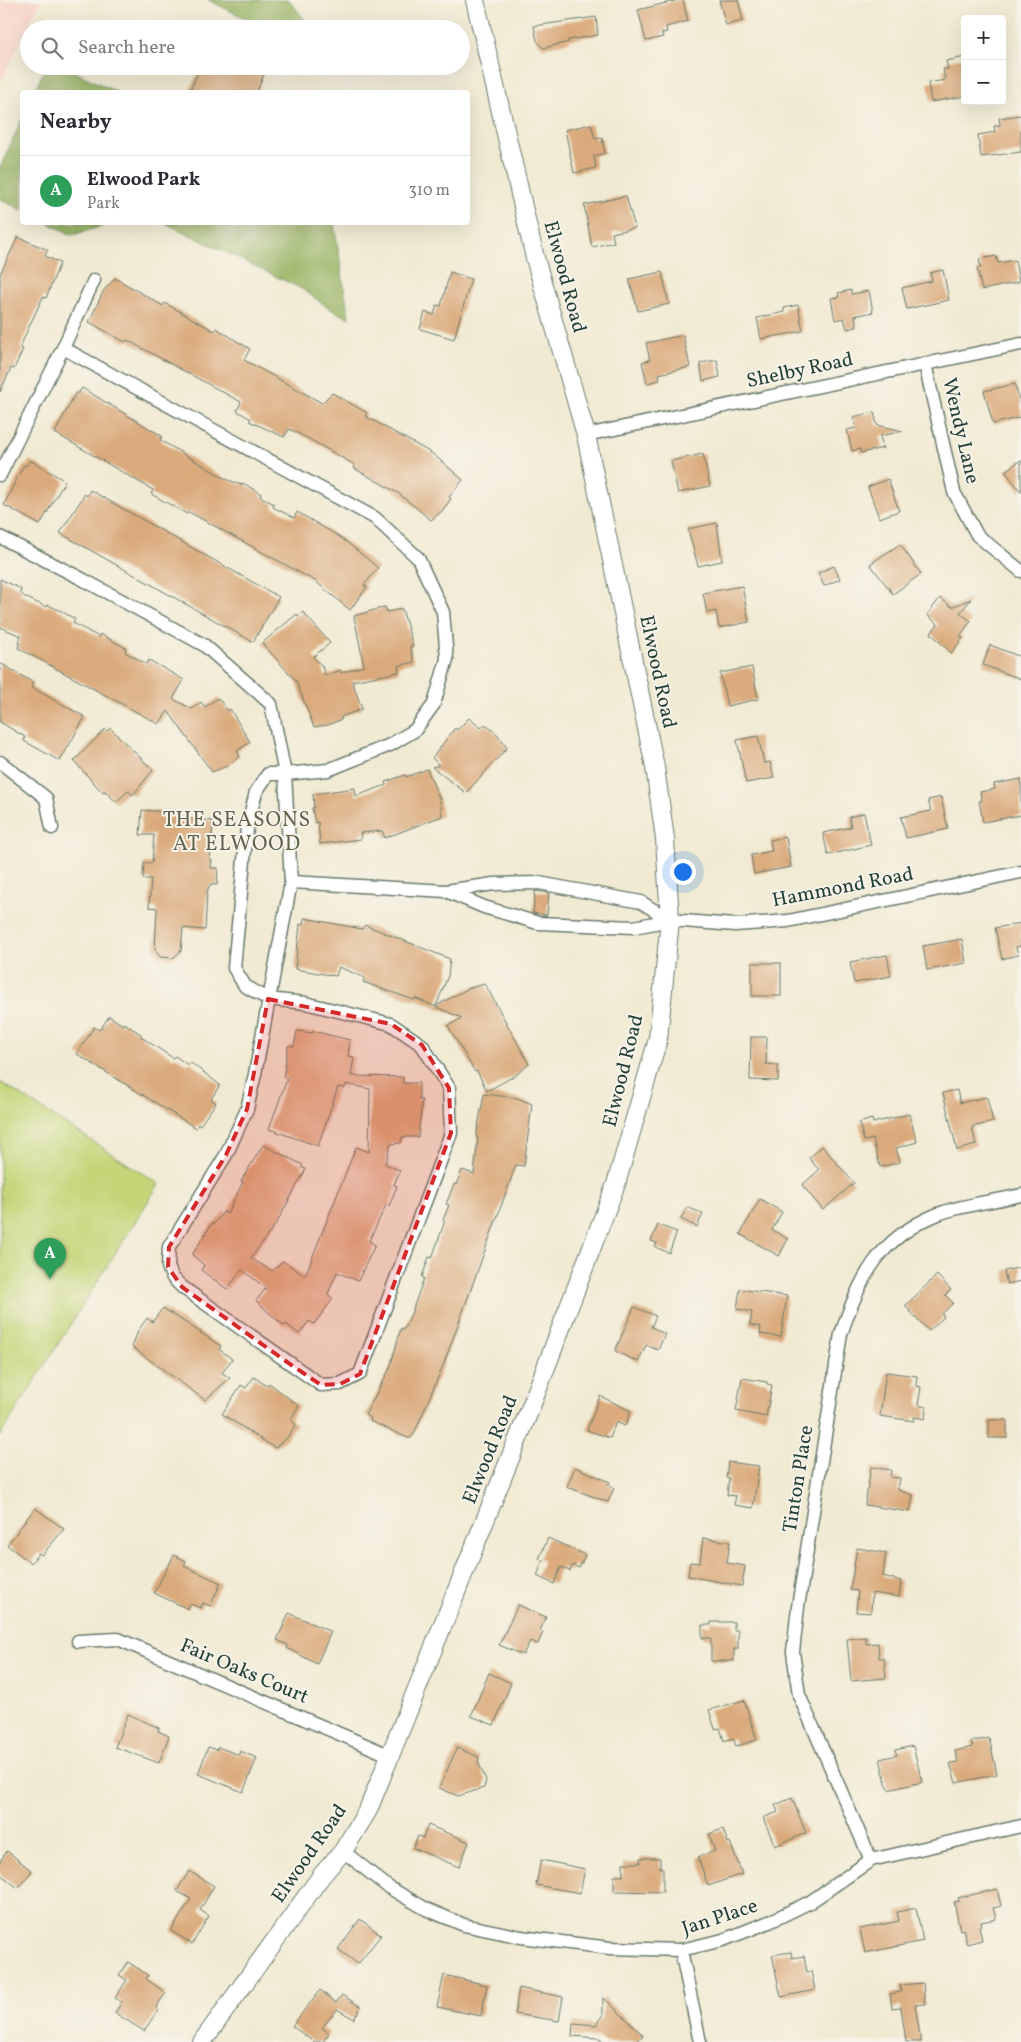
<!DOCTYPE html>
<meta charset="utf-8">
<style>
body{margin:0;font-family:Vollkorn,serif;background:#f7f7f7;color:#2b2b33}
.controls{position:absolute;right:15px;top:15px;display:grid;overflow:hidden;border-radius:5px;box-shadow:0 5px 20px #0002}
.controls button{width:45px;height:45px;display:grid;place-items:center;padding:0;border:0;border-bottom:1px solid #e1e1e2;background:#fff;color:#2b2b33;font:25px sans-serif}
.you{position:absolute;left:682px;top:871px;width:18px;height:18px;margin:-12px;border:4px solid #fff;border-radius:50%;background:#1a73e8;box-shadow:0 0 0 8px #1a73e833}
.badge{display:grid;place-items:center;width:32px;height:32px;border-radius:50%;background:#1f6fb2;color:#fff;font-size:16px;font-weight:700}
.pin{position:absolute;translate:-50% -41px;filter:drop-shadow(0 1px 2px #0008)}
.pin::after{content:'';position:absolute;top:26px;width:18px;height:15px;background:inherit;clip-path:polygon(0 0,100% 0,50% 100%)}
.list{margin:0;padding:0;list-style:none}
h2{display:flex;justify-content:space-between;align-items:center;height:65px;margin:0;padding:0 20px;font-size:21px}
h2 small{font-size:16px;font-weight:400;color:#7c7c81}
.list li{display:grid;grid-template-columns:32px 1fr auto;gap:15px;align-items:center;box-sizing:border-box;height:70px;padding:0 20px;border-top:1px solid #e1e1e2}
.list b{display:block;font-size:19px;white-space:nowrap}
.list p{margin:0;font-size:16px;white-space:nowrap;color:#7c7c81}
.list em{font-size:16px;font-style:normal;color:#7c7c81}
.icon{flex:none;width:28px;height:28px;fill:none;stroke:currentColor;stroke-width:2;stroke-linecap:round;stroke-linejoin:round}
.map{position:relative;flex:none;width:1021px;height:2042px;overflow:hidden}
.search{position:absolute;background:#fff;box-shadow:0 5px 20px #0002;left:20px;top:20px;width:450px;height:55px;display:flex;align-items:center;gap:12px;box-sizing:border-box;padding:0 18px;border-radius:28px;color:#7c7c81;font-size:19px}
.panel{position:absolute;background:#fff;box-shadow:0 5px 20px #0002;left:20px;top:90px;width:450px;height:135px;border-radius:5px}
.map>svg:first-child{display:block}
.built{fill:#f7d1c7}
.green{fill:#c4d577;stroke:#728956}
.forest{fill:#9bb668;stroke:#5d7a4e}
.building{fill:#daaa7b}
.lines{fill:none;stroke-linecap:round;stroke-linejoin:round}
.minor-casing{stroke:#687a6c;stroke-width:15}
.secondary-casing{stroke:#687a6c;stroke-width:20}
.minor{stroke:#fff;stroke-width:12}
.secondary{stroke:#fff;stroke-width:18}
.marked{fill:#d62828;fill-opacity:0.2;stroke:#d62828;stroke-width:4;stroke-dasharray:10 6;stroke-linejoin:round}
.labels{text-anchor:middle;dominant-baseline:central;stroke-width:4;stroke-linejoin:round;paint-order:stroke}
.street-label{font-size:20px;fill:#1f3d34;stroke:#f7f3e8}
.neighbourhood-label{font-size:21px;letter-spacing:1px;fill:#60634d;stroke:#f7f3e8}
</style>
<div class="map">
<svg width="1021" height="2042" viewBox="0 0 1021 2042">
<rect width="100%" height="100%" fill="#f7f3e8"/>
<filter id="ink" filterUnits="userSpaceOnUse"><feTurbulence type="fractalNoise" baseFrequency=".02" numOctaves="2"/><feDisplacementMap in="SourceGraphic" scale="10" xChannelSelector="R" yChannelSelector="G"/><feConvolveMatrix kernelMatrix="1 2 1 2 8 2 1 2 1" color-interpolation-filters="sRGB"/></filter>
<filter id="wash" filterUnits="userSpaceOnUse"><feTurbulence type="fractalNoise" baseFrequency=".0096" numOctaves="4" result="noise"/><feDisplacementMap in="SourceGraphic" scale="20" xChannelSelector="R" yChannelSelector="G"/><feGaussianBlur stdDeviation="1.12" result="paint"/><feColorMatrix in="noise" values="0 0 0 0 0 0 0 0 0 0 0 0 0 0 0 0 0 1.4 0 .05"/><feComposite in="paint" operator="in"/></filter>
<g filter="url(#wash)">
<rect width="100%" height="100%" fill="#f1ead3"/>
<path class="built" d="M0,0H41L0,84Z"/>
<path class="green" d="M0,1082L159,1184L0,1436Z"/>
<g class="forest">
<path d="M208,0H289L312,29H267Z"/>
<path d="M46,66H62L117,92H34Z"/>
<path d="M22,119V210L0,199V168Z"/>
<path d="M48,223H114L72,235Z"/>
<path d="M165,223H334L349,318L332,310L302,289Z"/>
</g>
<g id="blocks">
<g class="building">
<path d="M678,0H683L688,21L666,27L667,32L662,33L663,37L646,41L638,10Z"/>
<path d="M719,0H738L743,21L726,25Z"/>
<path d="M596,17L598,35L568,40L569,42L543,48L537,41L534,26Z"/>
<path d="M965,57V96L931,102L928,83L945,80L943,69H948L946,61Z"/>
<path d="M201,66H267L257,92H189Z"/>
<path d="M1021,115V152L981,157L978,135L995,132L994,126L1000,125L999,118Z"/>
<path d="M591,124L595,139L602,138L605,153L594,156L596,168L574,173L565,130Z"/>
<path d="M626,196L635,228L612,233L614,242L592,247L584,205Z"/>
<path d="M18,237L48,250L45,256L60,263L46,298L43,297L26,333L20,348L23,349L14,369L11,368L0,392V274Z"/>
<path d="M996,256L998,263L1015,260L1019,282L982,290L977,268H981L979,259Z"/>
<path d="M943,270L949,300L907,309L902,288L932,281L930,273Z"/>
<path d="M450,272L471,279L454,339L420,329L425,312L434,315L437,305L441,306Z"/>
<path d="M662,272L669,304L638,311L629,279Z"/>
<path d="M115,278L163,306L165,303L214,331L216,328L250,349L244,360L322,403L332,393L341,398L367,413L365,416L433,454L463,480L449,497L451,499L442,511L431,520L398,493L359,471L354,468L355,465L311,440L289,429L284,437L249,421L251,419L237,411L241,402L127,340L125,342L89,322L104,290Z"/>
<path d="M851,290V294L869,291L873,312L855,316L857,327L847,329L844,318L835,320L831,298L839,297L838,293Z"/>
<path d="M798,305L803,331L761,339L757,318L784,312V308Z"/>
<path d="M683,335L690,367L659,374L660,380L647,383L642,362L650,360L646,343Z"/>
<path d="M717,360L720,377L703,381L700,363Z"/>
<path d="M1015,384L1019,399H1021V417L993,424L984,391Z"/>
<path d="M82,388L162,436L160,440L226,479L241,485L243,483L261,494L260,496L274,504L273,507L294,518L297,512L340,537L359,552L378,568L364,585L367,587L350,610L315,581L189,512L187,514L151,494L153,490L55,433L76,392L78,394Z"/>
<path d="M874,412L877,425L903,431L880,436L883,448L861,453L860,449L852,451L847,430L856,428L853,417Z"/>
<path d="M703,454L710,486L678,493L671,461Z"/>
<path d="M30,460L65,481L40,525L4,505L18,476L24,465L26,466Z"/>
<path d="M1021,460V492L1005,471Z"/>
<path d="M888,479L899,511L879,518L868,487Z"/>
<path d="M90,490L279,597L253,642L60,533L85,494L87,496Z"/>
<path d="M717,523L722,561L698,566L688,529Z"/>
<path d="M900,544L921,574L893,594L870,564Z"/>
<path d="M834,566L840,579L824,586L818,573Z"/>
<path d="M0,579L21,589L20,593L25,597L46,607L48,605L61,611L75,619L73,623L99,637L100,634L126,648L125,652L146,664L149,660L184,680L173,699L192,709L201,702L205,707L218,698L228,711L230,709L250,742L237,751L240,756L227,766L212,772L168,711L159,724L18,648L21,636L0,627Z"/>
<path d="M742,586L749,622L719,628L716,611L707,613L703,593Z"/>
<path d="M940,598L952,607L971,599L960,613L971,621L960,636L963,638L951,653L931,633L938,624L927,615Z"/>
<path d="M385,607L387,612L402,609L413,646H410L414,662L398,666L399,672L352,681L362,709L341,717L342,719L328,725L314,727L296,681L262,643L297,614L298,616L303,612L330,643L313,657L322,666L325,676L341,670V673L364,666L354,616Z"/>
<path d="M990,645L1021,657V679L983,665Z"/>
<path d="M0,663L34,683L31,687L85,717L60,761L24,741L25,737L0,722Z"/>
<path d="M752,667L758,699L727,706L720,673Z"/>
<path d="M469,718L481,728L485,724L498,735L507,748L466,793L432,767L439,765L432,758L455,728L457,730Z"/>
<path d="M110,728L153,770L133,795L128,791L116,802L105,791L103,793L74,761L105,729L107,731Z"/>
<path d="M758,736L764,763L770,762L774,778L746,783L737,740Z"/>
<path d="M427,769L440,800L442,816L385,838L382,831L360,833L361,839L320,844L318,822L315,823L312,808H314L313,794L355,788L356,796L386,785L385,782L405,775L406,777Z"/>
<path d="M1021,779V815L983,822L979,801H982L980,792L995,789L994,784Z"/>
<path d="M941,797L948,829L906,838L901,817L931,811L928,800Z"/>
<path d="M142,810L180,813V818L213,821L210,860H212L211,868H218L217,885L210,884L207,892L205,930L183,928L181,951L173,958L160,957L155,950L157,908L149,907L151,879H143L144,863H152L154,835H140Z"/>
<path d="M864,813L871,845L828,855L823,833L851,827L849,817Z"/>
<path d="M786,837L791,867L754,874L751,855L772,851L770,840Z"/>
<path d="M535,891L549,893L547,915L533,913Z"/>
<path d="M304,918L362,929L365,925L450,959L448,976L436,1006L469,988L485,984L529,1064L516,1075L487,1091L477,1071L475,1072L448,1026L462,1018L415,998L414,1000L363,982L365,978L339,967L336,976L295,969L300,924L303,925Z"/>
<path d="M1021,923V946L1016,947L1018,955L1002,959L995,928Z"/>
<path d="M962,939L966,963L927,970L923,946Z"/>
<path d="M887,955L891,976L854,983L850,962Z"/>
<rect x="752" y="963" width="29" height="33"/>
<path d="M109,1016L123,1025L124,1023L142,1035L141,1037L173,1058L175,1056L188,1065L190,1062L220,1085L211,1099L216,1103L200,1125L198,1124L196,1128L77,1054L94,1027L100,1030Z"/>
<path d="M297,1031L313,1033V1031L350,1040L348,1056L354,1057L351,1076L403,1077V1083H419V1100H422L418,1137H402L401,1143L391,1144L385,1164L400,1170L394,1185L397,1186L389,1206L386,1205L369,1241L375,1245L358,1281L337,1272L328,1294L333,1299L314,1324L309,1321L299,1334L286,1324L284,1326L256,1301L266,1288L242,1270L227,1289L201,1270L204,1265L192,1255L212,1223L214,1224L224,1211L227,1214L243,1182L241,1181L263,1145L303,1165L301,1167L306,1169L276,1224L251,1258L272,1271L283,1261L305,1276L356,1147L369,1152L370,1089L346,1084L345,1088L338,1087L318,1146L269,1129L287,1079L283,1078L288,1046H294Z"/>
<path d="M751,1037H767L766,1064L778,1065V1081L750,1080Z"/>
<path d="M957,1090L960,1103L987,1097L993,1122L972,1127L976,1145L957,1150L943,1093Z"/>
<path d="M484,1094L517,1098L532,1104L524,1166L516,1165L443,1366L414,1434L411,1438H408L370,1421L371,1418L365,1415L390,1368L401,1328L404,1329L411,1314L424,1278L422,1277L429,1257L432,1258L445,1221L443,1220L449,1205L446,1204L454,1184L456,1185L462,1170L474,1174L478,1138L476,1137Z"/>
<path d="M909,1114L917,1142L896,1148L900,1162L880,1167L873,1139L864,1141L859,1123L872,1119L873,1123Z"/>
<path d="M822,1146L854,1183L823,1210L802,1185L819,1170L809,1158Z"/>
<path d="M760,1199L782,1212L772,1230L788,1239L779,1256L740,1234Z"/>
<path d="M687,1207L703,1214L697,1227L681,1219Z"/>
<path d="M658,1225L677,1232L669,1253L655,1247L657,1243L651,1241Z"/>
<path d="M1021,1267V1281L1007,1284L1004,1271Z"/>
<path d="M937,1275L951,1290L945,1295L953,1303L942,1314L944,1317L929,1331L905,1306Z"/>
<path d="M740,1289L787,1296L781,1337L760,1334L761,1327L750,1325L752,1312L737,1309Z"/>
<path d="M634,1307L656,1316L651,1327L665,1334L658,1350L646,1345L638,1362L615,1351Z"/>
<path d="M163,1308L221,1346L219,1349L232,1359L222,1373L230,1378L205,1400L132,1347L138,1331L147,1318L152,1322Z"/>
<path d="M886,1372L917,1376L916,1386L921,1387L918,1405L926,1407L925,1419L914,1417V1421L880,1416Z"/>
<path d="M254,1377L267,1386L269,1383L299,1406L290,1420L296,1424L287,1438L275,1448L222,1414L241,1385L246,1388Z"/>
<path d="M742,1378L767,1382V1384L772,1385L766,1417L736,1411Z"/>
<path d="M600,1396L631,1411L625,1426L616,1422L610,1438L587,1430Z"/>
<rect x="989" y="1420" width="18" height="18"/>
<path d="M728,1462L759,1466L753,1508L734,1505L736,1496L727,1495L729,1478H726Z"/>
<path d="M575,1467L610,1482L608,1485L614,1488L608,1502L567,1487Z"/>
<path d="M871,1467L891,1470L890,1477L900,1478L898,1490L913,1495L910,1512L865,1505Z"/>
<path d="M35,1508L64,1529L42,1555L39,1553L31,1563L7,1545Z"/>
<path d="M548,1538L585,1555L579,1568L573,1565L570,1571L561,1567L554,1584L537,1576L543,1560L539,1559Z"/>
<path d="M703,1538L730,1542L727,1563L745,1566L742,1586L688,1576L690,1562L700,1563Z"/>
<path d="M857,1548L886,1553L883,1576L901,1581L899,1597L872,1593L871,1613L856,1612L858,1591L850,1590Z"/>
<path d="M174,1555L186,1561L184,1566L221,1583L210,1606L203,1603L201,1608L190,1604L188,1609L154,1593Z"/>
<path d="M518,1605L546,1617L540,1631L543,1632L538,1644L530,1641L523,1655L499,1645Z"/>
<path d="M289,1613L331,1632L317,1664L287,1648L288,1645L277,1640Z"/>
<path d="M711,1622H734V1630H738V1649H734V1661H711V1638H702V1625H711Z"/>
<path d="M866,1637V1644L878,1643L879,1658H884L886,1678L851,1681L847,1639Z"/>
<path d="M489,1673L511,1683L494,1725L471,1716Z"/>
<path d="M744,1700L757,1740L736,1746L733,1738L724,1741L720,1728L715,1729L709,1710Z"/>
<path d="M128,1714L159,1728L158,1731L169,1736L159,1763L115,1747Z"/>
<path d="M989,1738L997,1774L956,1783L950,1763L958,1762L955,1751L973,1747L971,1742Z"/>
<path d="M913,1746L922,1782L888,1790L880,1759L897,1755L895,1750Z"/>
<path d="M208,1747L217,1750L218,1747L239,1755L240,1751L257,1758L243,1792L198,1774Z"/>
<path d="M457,1748L479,1757L478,1762L486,1780L484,1788L458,1796L439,1788Z"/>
<path d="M792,1798L806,1833L775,1846L763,1818L778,1812L775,1805Z"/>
<path d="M428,1825L469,1842L459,1867L413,1848L418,1836L423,1838Z"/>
<path d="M723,1829L728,1843L730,1842L742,1874L708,1886L698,1857L715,1851L709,1834Z"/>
<path d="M7,1851L32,1871L18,1888L0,1874V1861Z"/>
<path d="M640,1858H660V1868H663V1892L614,1891V1876H623V1863H640Z"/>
<path d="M541,1860L585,1869L580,1893L536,1885Z"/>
<path d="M189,1871L214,1886L200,1910L209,1916L192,1944L171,1931L191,1899L177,1891Z"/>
<path d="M997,1889L1001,1906L993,1908L996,1919L981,1922V1925L979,1926L982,1940L967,1944L963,1929L960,1930L954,1902L959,1901L958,1898Z"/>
<path d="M916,1908L923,1941L865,1953L860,1929L899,1921L897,1912Z"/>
<path d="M360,1919L381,1935L358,1964L338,1949Z"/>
<path d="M791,1952L792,1958L804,1956L807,1972L811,1971L815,1990L781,1997L772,1955Z"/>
<path d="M128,1962L148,1975L146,1979L166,1993L156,2007L158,2010L144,2031L115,2013L122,2002L115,1998L127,1980L119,1975Z"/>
<path d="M444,1975L487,1985L481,2016L437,2007Z"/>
<path d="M923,1983L925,2004L915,2005L921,2042H906L901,2007L892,2008L890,1994L901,1992L900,1985Z"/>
<path d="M519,1988L563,1997L559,2021L515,2014Z"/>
<path d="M320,1990L336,2003L342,1995L361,2007L354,2019L337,2009L322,2028L329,2033L323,2042H314L292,2026Z"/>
<path d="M603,1997L643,2035L637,2042H605L599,2038L572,2036L573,2023L596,2025L603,2016Z"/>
</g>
</g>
</g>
<g filter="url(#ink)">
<use href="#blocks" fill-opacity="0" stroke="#687a6c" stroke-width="1"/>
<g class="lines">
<g class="minor-casing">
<g id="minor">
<path d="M925,364L954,492L977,535L1021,571"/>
<path d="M586,435L1021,344"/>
<path d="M0,475L63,348"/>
<path d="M0,537L84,580L204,645L271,704L285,774H268L256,792L247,828L234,968L245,986L268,999L305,1003L391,1024L422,1045L449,1088L451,1133L360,1374L340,1384L321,1385L182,1287L173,1278L168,1267L169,1247L226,1155L247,1109L255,1074L291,882L285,774L328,770L390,745L415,730L434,704L447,659L443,612L418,558L375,518L63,348L94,280"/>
<path d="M0,762L46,798L52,828"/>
<path d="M291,882L446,891L494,884L539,883L641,902L670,920"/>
<path d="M446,891L484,907L538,923L634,927L670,920L735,925L788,921L1021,872"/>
<path d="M78,1641L118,1639L391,1756"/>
<path d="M343,1851L388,1887L426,1909L464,1925L521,1937L610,1948L681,1950L723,1940L769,1922L810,1902L871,1860L1021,1826"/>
<path d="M871,1860L799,1695L793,1652L798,1607L841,1334C860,1277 879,1238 938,1214C961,1205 996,1201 1021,1195"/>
<path d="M681,1950L700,2042"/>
</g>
</g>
<g class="secondary-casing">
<path id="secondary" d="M202,2042L322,1875L343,1851L368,1810L530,1409L616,1184L658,1039L670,920L665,839L655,767L586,435L535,258L475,0"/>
</g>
<use href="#minor" class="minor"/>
<use href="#secondary" class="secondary"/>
</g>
</g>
<path class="marked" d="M268,999L391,1024L422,1045L449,1088L451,1133L360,1374L340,1384L321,1385L287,1362L182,1287L168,1267L169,1247L226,1155L247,1109Z"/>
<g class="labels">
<g class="street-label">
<text transform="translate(564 277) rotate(75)">Elwood Road</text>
<text transform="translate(800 371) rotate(-12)">Shelby Road</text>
<text transform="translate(960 431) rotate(77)">Wendy Lane</text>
<text transform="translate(657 672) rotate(78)">Elwood Road</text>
<text transform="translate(843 888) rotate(-11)">Hammond Road</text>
<text transform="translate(624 1071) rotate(-76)">Elwood Road</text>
<text transform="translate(491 1450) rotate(-68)">Elwood Road</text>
<text transform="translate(799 1479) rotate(-81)">Tinton Place</text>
<text transform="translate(244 1672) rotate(23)">Fair Oaks Court</text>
<text transform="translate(310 1854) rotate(-55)">Elwood Road</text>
<text transform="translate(720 1918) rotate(-18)">Jan Place</text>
</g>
<g class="neighbourhood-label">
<text x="237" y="820">THE SEASONS<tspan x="237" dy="24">AT ELWOOD</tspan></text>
</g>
</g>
</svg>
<div class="controls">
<button>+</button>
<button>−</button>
</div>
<div class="you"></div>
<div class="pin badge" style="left:50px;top:1279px;background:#2e9e5b">A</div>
<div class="search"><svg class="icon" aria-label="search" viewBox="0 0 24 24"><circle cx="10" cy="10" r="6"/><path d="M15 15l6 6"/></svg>Search here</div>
<section class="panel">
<h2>Nearby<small></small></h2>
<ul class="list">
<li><span class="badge" style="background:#2e9e5b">A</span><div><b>Elwood Park</b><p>Park</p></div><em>310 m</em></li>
</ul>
</section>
</div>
